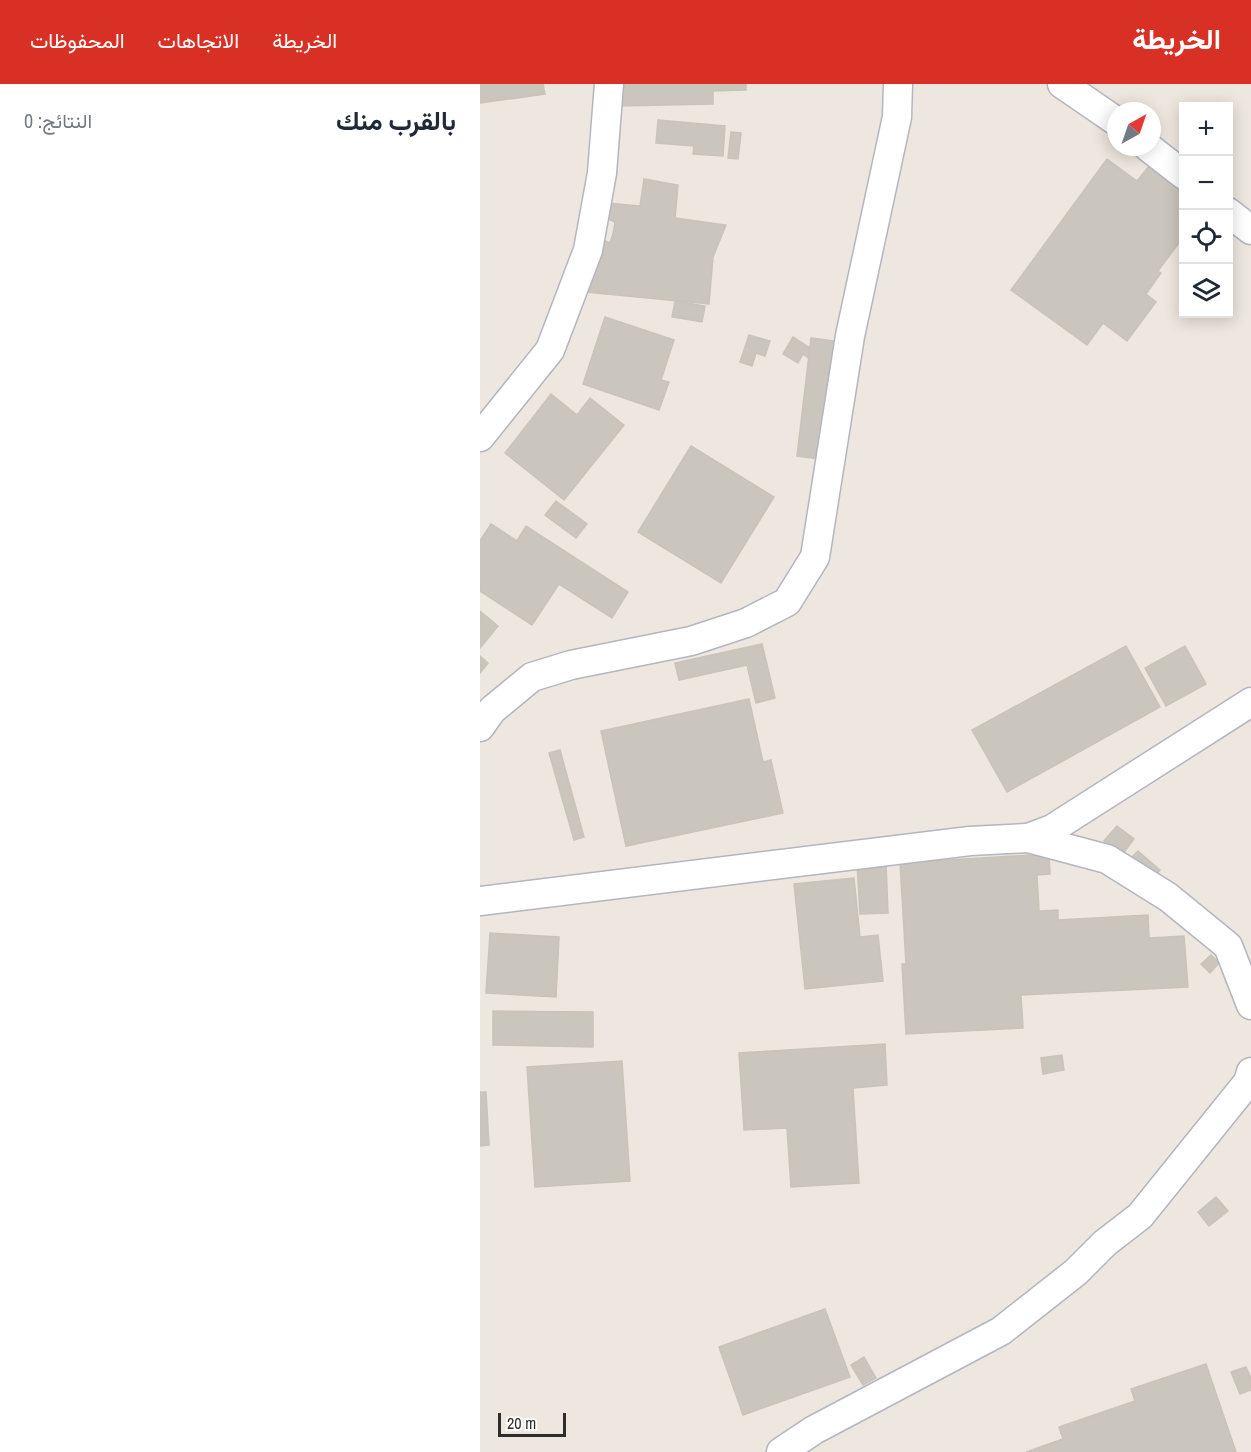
<!DOCTYPE html>
<html lang="ar">
<meta charset="utf-8">
<style>
body{margin:0;font-family:"Archivo Narrow",Vazirmatn,sans-serif;background:#f6f6f7;color:#1f2937;direction:rtl}
.controls{position:absolute;right:18px;top:18px;display:grid;overflow:hidden;border-radius:0px;box-shadow:0 3px 15px #0003}
.controls button{width:54px;height:54px;display:grid;place-items:center;padding:0;border:0;border-bottom:2px solid #e0e1e3;background:#fff;color:#1f2937;font:30px sans-serif}
.compass{position:absolute;left:627px;top:18px;width:54px;height:54px;border-radius:50%;background:#fff;box-shadow:0 3px 15px #0003;rotate:40deg}
.scale{position:absolute;left:18px;bottom:15px;width:68px;box-sizing:border-box;padding-left:6px;border:3px solid #2d2d2d;border-top:0;font-size:16px;line-height:21px;white-space:nowrap;color:#2d2d2d;-webkit-text-stroke:4px #fff;paint-order:stroke}
.list{margin:0;padding:0;list-style:none}
h2{display:flex;justify-content:space-between;align-items:center;height:78px;margin:0;padding:0 24px;font-size:26px}
h2 small{font-size:20px;font-weight:400;color:#747a83}
.icon{flex:none;width:33px;height:33px;fill:none;stroke:currentColor;stroke-width:2;stroke-linecap:round;stroke-linejoin:round}
.map{position:relative;flex:none;width:771px;height:1368px;overflow:hidden;direction:ltr}
header{display:flex;align-items:center;gap:36px;box-sizing:border-box;height:84px;padding:0 30px;background:#d93025;color:#fff}
header strong{font-size:28px}
nav{display:flex;gap:33px;margin-inline-start:auto;font-size:21px}
main{display:flex}
aside{flex:1;background:#fff}
.map>svg:first-child{display:block}
.building{fill:#cac5bd;stroke:#cac3b8;stroke-width:1.5}
.lines{fill:none;stroke-linecap:round;stroke-linejoin:round}
.minor-casing{stroke:#b3b6c0;stroke-width:31}
.minor{stroke:#fff;stroke-width:28}
</style>
<header>
<strong>الخريطة</strong>
<nav><a>الخريطة</a><a>الاتجاهات</a><a>المحفوظات</a></nav>
</header>
<main>
<div class="map">
<svg width="771" height="1368" viewBox="0 0 771 1368">
<rect width="100%" height="100%" fill="#eee7df"/>
<g class="building">
<path d="M0,0H63L65,10L0,19Z"/>
<path d="M138,0H266V6L233,7V20L139,22Z"/>
<path d="M178,36L245,42L243,72L213,70L214,62L176,59Z"/>
<path d="M251,48L261,49L258,75L248,74Z"/>
<path d="M627,75L657,97L669,82L704,108V152L678,187L681,189L666,210L676,218L647,257L623,239L607,261L531,206Z"/>
<path d="M164,95L198,101L195,134L246,141L233,173L229,220L96,207L118,154L130,159L133,150L135,138L122,132L127,119L160,122Z"/>
<path d="M195,217L225,222L222,238L192,233Z"/>
<path d="M125,233L194,256L181,296L189,298L179,326L103,300Z"/>
<path d="M269,251L290,257L285,272L276,269L272,282L260,278Z"/>
<path d="M313,253L333,266L328,274L323,270L318,279L303,270Z"/>
<path d="M331,254L361,258L347,376L317,372Z"/>
<path d="M71,310L97,331L110,314L144,341L84,416L25,369Z"/>
<path d="M211,362L294,413L241,499L158,448Z"/>
<path d="M76,417L107,440L96,454L65,431Z"/>
<path d="M11,440L37,457L46,442L148,508L132,534L79,500L52,541L0,507V457Z"/>
<path d="M0,527L18,542L0,564Z"/>
<path d="M282,560L295,614L276,619L267,581L199,596L195,579Z"/>
<path d="M646,562L680,623L527,708L492,646Z"/>
<path d="M705,562L726,600L686,622L665,584Z"/>
<path d="M0,572L8,579L0,589Z"/>
<path d="M269,615L283,678L291,676L303,729L146,762L121,647Z"/>
<path d="M80,666L104,753L94,756L69,669Z"/>
<path d="M637,742L654,755L642,771L624,757Z"/>
<path d="M658,767L680,786L673,795L650,775Z"/>
<path d="M569,770L570,790L557,791L559,827L578,826V836L668,831L669,854L704,852L708,903L541,911L543,944L426,950L422,880H426L420,779Z"/>
<path d="M406,778L408,829L380,830L377,779Z"/>
<path d="M374,794L380,853L398,851L403,897L325,905L314,800Z"/>
<path d="M10,849L79,853L76,913L6,909Z"/>
<path d="M731,871L739,879L730,889L721,880Z"/>
<path d="M13,927L113,928V963L13,961Z"/>
<path d="M405,960L407,1001L373,1004L379,1099L311,1103L307,1044L264,1046L259,969Z"/>
<path d="M582,971L584,986L563,990L561,974Z"/>
<path d="M142,977L150,1097L55,1103L47,983Z"/>
<path d="M0,1008H6L9,1061L0,1062Z"/>
<path d="M736,1113L748,1127L729,1142L718,1128Z"/>
<path d="M345,1225L370,1293L263,1331L239,1263Z"/>
<path d="M384,1273L396,1294L383,1301L371,1281Z"/>
<path d="M726,1280L756,1368H546L583,1355L579,1343L655,1317L651,1305Z"/>
<path d="M766,1283L771,1294V1306L760,1310L751,1288Z"/>
</g>
<g class="lines">
<g class="minor-casing">
<g id="minor">
<path d="M582,0L636,37"/>
<path d="M668,63L704,91"/>
<path d="M748,128L771,146"/>
<path d="M0,353L70,266L108,166L122,89L129,0"/>
<path d="M0,643L12,626L52,593L91,581L211,557L266,539L307,518L335,473L370,252L417,33L418,0"/>
<path d="M548,754L572,745L771,618"/>
<path d="M0,817L490,757L548,754L627,775L688,813L748,862L771,921"/>
<path d="M301,1368L334,1346L521,1247L596,1188L625,1159L660,1132L768,998L771,988"/>
</g>
</g>
<use href="#minor" class="minor"/>
</g>
</svg>
<div class="controls">
<button>+</button>
<button>−</button>
<button><svg class="icon" aria-label="locate" viewBox="0 0 24 24"><circle cx="12" cy="12" r="6"/><path d="M12 2v4M12 18v4M2 12h4M18 12h4"/></svg></button>
<button><svg class="icon" aria-label="layers" viewBox="0 0 24 24"><path d="M12 4l9 5-9 5-9-5zM3 14l9 5 9-5"/></svg></button>
</div>
<svg class="compass" viewBox="-18 -18 36 36"><path d="M0-13l5 13h-10z" fill="#e53935"/><path d="M0 13l5-13h-10z" fill="#747a83"/></svg>
<div class="scale">20 m</div>
</div>
<aside>
<h2>بالقرب منك<small>النتائج: 0</small></h2>
<ul class="list">
</ul>
</aside>
</main>
